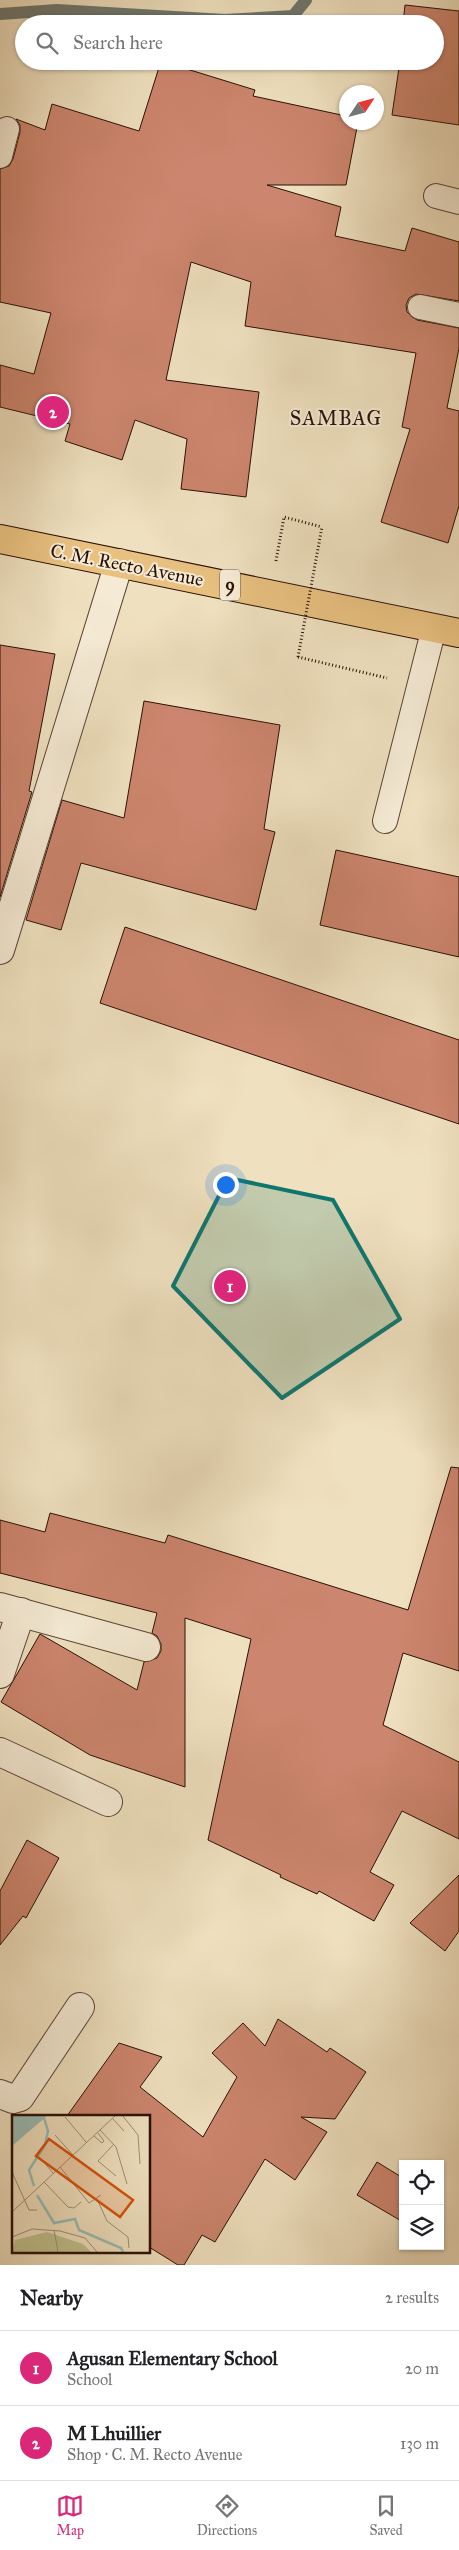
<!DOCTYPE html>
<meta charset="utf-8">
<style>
body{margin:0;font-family:"IM FELL Great Primer",serif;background:#f2f2f2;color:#202124}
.controls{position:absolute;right:15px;bottom:15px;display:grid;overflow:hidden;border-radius:0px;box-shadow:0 1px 4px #0004}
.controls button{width:45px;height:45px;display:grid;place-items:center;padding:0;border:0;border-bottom:1px solid #e0e0e0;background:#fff;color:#202124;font:25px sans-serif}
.compass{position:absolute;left:339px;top:85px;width:45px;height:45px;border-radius:50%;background:#fff;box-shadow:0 1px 4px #0004;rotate:54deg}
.you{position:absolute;left:225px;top:1184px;width:18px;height:18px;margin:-12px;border:4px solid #fff;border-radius:50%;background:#1a73e8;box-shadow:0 0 0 8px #1a73e833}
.badge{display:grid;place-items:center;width:32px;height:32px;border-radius:50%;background:#db2777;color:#fff;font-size:16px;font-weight:700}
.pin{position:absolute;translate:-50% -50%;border:2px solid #fff;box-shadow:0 1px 5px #0006}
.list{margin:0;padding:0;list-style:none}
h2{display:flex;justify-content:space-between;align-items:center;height:65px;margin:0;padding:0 20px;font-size:21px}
h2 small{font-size:16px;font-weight:400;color:#757577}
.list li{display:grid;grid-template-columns:32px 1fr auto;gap:15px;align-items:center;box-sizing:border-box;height:75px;padding:0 20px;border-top:1px solid #e0e0e0}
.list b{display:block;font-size:19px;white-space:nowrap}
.list p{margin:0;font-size:16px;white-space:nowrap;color:#757577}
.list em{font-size:16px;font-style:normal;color:#757577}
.icon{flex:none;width:28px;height:28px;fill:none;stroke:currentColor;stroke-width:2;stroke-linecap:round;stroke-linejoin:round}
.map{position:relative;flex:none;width:459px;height:2265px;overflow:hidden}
.search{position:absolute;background:#fff;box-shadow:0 1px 4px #0004;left:15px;right:15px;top:15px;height:55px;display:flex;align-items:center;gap:12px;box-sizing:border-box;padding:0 18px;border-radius:28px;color:#757577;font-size:19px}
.sheet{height:215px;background:#fff}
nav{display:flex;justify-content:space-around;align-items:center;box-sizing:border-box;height:70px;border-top:1px solid #e0e0e0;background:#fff;font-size:14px;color:#757577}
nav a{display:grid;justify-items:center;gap:2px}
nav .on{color:#db2777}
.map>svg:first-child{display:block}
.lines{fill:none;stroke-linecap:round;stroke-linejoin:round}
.stream{stroke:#6d7770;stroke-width:12}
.building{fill:#cc856e;stroke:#291006}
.service-casing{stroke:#5a4434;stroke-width:26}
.minor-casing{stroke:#5a4434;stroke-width:30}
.trunk-casing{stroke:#291006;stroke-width:30}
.path{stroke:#291006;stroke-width:3;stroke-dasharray:1 2.5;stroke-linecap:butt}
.service{stroke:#f5ebd5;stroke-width:24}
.minor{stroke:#f5ebd5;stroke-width:28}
.trunk{stroke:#e8c080;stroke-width:28}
.path-bridge{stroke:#291006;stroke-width:3;stroke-dasharray:1 2.5;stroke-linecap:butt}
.marked{fill:#0f766e;fill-opacity:0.2;stroke:#0f766e;stroke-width:4;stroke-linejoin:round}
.labels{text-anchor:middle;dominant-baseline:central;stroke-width:4;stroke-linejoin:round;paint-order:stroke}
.shield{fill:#f5ebd5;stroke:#665244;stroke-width:1}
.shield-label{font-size:18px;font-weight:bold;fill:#291006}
.street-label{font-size:19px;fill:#291006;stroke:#f5ebd5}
.neighbourhood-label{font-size:20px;letter-spacing:1px;fill:#291006;stroke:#f5ebd5}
.inset-river{fill:none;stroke:#9abcb6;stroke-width:2.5}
.inset-road{fill:none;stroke:#a08d75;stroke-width:1}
.view{fill:#d5520b;fill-opacity:0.15;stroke:#d5520b;stroke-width:2.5}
.inset-edge{fill:none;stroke:#291006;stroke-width:2.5}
</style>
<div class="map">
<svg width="459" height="2265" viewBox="0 0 459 2265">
<rect width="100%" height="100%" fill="#efe0bf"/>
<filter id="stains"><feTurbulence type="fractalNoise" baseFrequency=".004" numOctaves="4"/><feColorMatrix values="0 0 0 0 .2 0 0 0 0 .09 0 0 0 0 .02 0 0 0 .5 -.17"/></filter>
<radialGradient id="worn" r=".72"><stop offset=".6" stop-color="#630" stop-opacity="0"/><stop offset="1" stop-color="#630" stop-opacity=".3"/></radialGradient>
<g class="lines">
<path class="stream" d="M0,14L57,10L225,20L293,16L306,0"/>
</g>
<g class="building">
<path d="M405,5L459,11V125L392,115L400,61H435V24H403Z"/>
<path d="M161,61L255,90L253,96L346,116V122H358L346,185H267L341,207L335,236L405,251L412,228L459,242V301L416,294L409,298L406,305L407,312L417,320L459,328V348L447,408L459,411V506L448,543L381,522L410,429L402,427L416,353L245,326L251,282L191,262L166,380L259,392L246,497L181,489L187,439L135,420L122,460L65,441L70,424L0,407V365L34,374L51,313L0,302V169L9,166L13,159L20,132V125L16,119L45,130L52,104L139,131Z"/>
<path d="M0,645L55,654L29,791L32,792L0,897Z"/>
<path d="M144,701L280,725L264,829L275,832L256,910L81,863L61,930L26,920L62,800L124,818Z"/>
<path d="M336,850L459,877V957L320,925Z"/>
<path d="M125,927L459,1040V1124L100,1003Z"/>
<path d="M451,1467L459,1468V1671L403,1653L383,1725L459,1762V1839L402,1811L370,1872L394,1885L374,1921L319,1891L317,1894L280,1877L281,1875L208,1840L251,1639L185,1618V1787L90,1755L1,1702L40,1634L137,1690L144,1662L157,1658L161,1651V1644L157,1636L152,1633L157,1613L0,1573V1520L45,1532L50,1513L165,1543L168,1535L408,1610Z"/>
<path d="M27,1840L59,1858L26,1918L23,1916L0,1945V1891Z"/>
<path d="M459,1875V1931L445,1951L410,1923Z"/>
<path d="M278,2019L327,2052L330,2048L366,2072L335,2119L301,2117L327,2132L295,2180L265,2159L215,2242L202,2235L184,2265H178L149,2247V2116H67L119,2043L162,2057L140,2087L203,2137L237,2077L212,2053L243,2023L265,2046Z"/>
<path d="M377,2162L403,2178V2222L357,2195Z"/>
</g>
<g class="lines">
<g class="service-casing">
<g id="service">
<path d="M0,156L7,129"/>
<path d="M436,196L459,202"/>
<path d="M420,307L459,315"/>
<path d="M385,821L434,628"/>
</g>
</g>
<g class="minor-casing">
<g id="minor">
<path d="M0,950L119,563"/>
<path d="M0,1607L146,1647"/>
<path d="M0,1674L21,1612"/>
<path d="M0,1752L108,1802"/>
<path d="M0,2094L13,2099L20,2097L80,2007"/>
</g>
</g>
<g class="trunk-casing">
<path id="trunk" d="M0,539L459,633"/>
</g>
<g class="path">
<path d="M276,561L284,517L322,527"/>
<path d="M298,657L387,678"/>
</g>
<use href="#service" class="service"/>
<use href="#minor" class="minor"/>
<use href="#trunk" class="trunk"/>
<path class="path-bridge" d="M298,657L322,527"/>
</g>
<path class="marked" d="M228,1178L333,1200L400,1319L282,1398L173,1286Z"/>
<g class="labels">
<rect class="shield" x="220" y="569.5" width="20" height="31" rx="4"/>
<g class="shield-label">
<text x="230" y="585">9</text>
</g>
<g class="street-label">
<text transform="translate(127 565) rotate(11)">C. M. Recto Avenue</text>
</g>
<g class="neighbourhood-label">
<text x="336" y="418">SAMBAG</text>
</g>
</g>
<g transform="translate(12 2115)">
<rect width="138" height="138" fill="#efe0bf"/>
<path d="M35,117L71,129L79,137H0L3,125Z" fill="#bfc18e"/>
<path d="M0,0H36L0,31Z" fill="#9abcb6"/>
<path class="inset-river" d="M22,71L17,55L33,30L36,16L32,3M25,80L42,108L63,104L67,115L109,133L111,137"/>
<path class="inset-road" d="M110,0L126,20L128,49M53,2L74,27M101,4L112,16M88,15L104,32L115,69M43,20L61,40M82,21L90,28L92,26L86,18M102,29L86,46L104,61M29,44L41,58M48,52L77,88L89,80M0,57L17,95H25M32,67L56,92L62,93L69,87M85,84L95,106L116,122L117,133M0,97L104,0M42,115L46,137M0,122L20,114L48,116L73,123L85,137"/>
<path class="view" d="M37,24L121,85L108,102L24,41Z"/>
<rect width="138" height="138" class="inset-edge"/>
</g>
<rect width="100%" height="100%" filter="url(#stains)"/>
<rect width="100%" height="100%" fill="url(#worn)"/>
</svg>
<div class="controls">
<button><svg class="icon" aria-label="locate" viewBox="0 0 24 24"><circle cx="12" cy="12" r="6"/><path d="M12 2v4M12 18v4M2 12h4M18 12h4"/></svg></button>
<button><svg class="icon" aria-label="layers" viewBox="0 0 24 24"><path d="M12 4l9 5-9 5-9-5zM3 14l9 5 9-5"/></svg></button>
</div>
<svg class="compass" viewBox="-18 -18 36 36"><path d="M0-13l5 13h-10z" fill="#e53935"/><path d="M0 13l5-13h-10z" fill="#757577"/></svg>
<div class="you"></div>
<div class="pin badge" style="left:230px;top:1286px">1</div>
<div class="pin badge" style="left:53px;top:412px">2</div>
<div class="search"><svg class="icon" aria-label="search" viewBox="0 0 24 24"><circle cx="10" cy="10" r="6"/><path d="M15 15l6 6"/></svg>Search here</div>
</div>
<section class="sheet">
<h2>Nearby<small>2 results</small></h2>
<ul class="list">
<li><span class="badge">1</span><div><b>Agusan Elementary School</b><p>School</p></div><em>20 m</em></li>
<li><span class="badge">2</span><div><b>M Lhuillier</b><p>Shop · C. M. Recto Avenue</p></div><em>130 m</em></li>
</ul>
</section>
<nav>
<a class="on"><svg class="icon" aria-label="map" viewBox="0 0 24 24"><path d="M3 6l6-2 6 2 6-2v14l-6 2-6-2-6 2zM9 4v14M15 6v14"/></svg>Map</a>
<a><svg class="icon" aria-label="directions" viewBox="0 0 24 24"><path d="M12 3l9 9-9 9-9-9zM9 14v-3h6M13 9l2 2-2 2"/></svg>Directions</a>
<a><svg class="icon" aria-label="saved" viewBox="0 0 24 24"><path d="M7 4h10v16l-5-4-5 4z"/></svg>Saved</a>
</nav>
